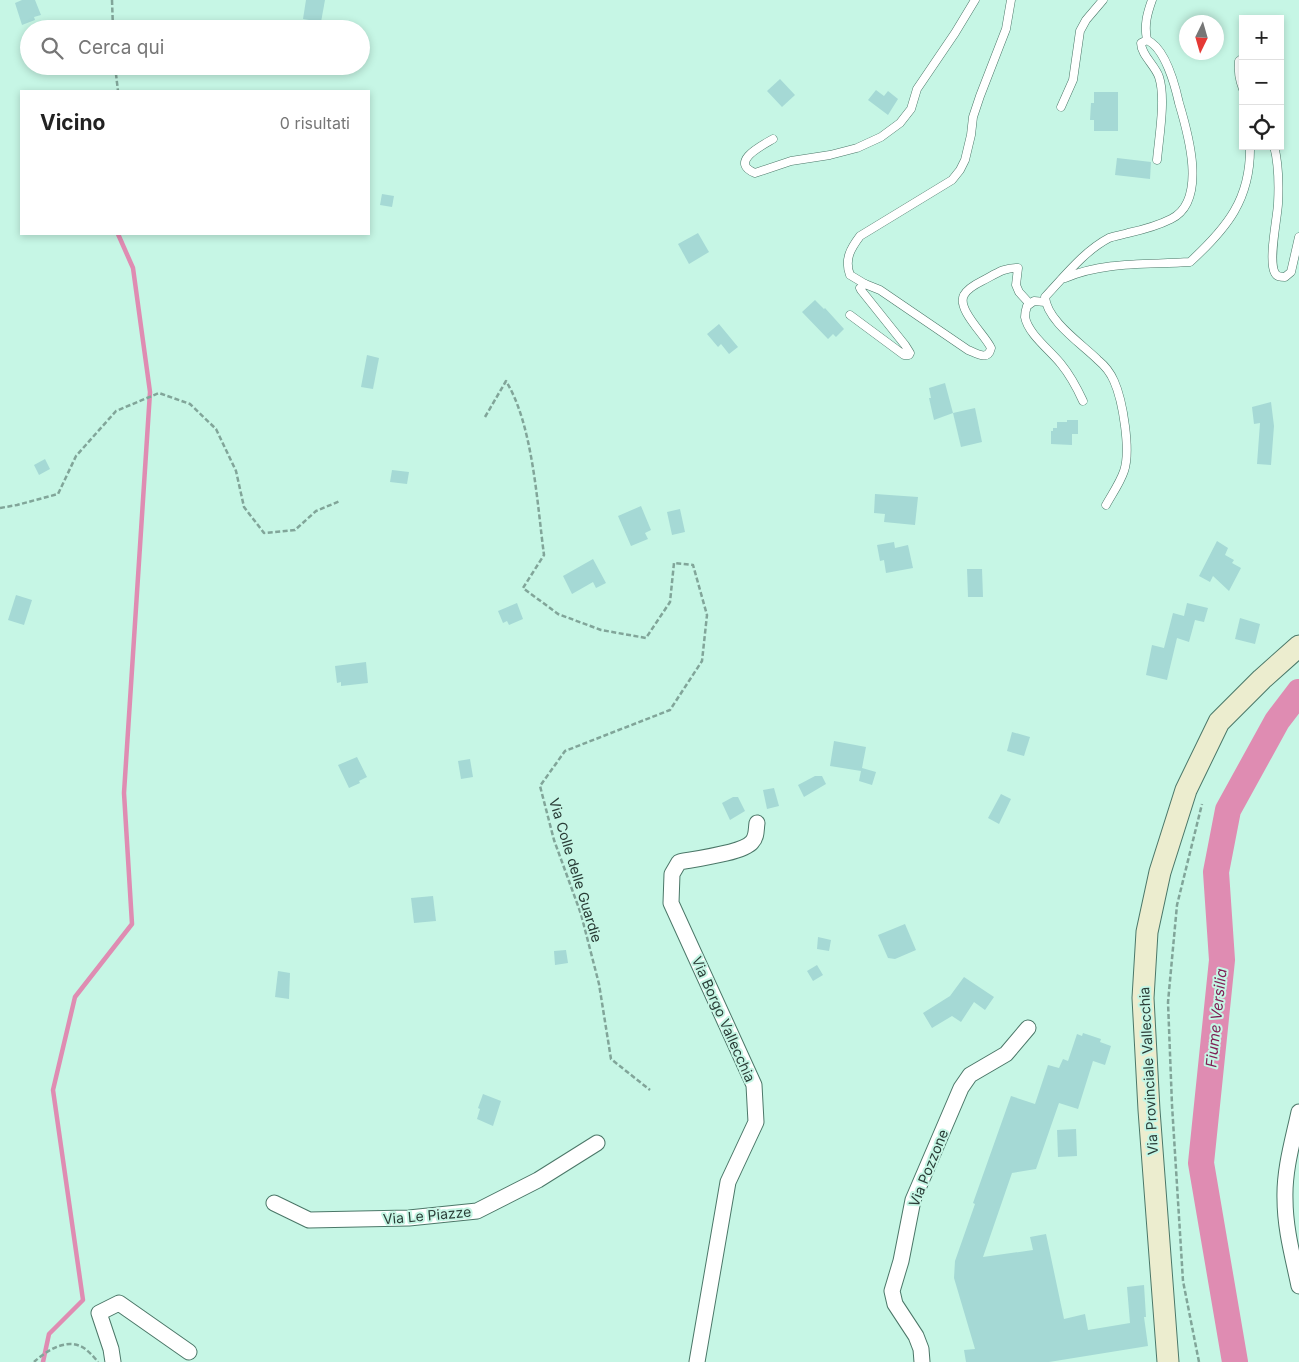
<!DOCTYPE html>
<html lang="it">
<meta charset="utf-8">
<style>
body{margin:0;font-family:Inter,sans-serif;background:#f6f6f6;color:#222}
.controls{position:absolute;right:15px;top:15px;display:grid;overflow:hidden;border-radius:0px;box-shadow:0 2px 8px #0003}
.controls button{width:45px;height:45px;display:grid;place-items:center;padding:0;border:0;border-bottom:1px solid #e0e0e0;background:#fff;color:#222;font:25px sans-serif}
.compass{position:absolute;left:1179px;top:15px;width:45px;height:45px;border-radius:50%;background:#fff;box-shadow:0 2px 8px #0003;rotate:185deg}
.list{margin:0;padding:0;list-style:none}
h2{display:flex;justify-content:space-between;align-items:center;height:65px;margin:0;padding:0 20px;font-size:21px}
h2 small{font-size:16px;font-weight:400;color:#767676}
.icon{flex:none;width:28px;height:28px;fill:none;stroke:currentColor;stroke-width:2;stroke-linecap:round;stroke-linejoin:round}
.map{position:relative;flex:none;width:1299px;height:1362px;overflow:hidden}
.search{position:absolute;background:#fff;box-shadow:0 2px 8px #0003;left:20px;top:20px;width:350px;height:55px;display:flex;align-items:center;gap:12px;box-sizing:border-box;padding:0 18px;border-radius:28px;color:#767676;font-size:19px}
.panel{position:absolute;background:#fff;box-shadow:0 2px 8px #0003;left:20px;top:90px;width:350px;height:145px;border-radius:0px}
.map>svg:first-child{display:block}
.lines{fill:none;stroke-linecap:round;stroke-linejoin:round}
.stream{stroke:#df8cb2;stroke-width:4.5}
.river{stroke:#df8cb2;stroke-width:26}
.building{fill:#a5d9d5}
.lane-casing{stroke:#4b7768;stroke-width:9}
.street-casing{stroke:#4b7768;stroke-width:17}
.secondary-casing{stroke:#4b7768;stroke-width:23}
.path{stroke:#81a599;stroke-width:2.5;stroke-dasharray:5 2.5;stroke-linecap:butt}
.lane{stroke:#fff;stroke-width:8}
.street{stroke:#fff;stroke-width:15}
.secondary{stroke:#ecedcf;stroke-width:21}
.labels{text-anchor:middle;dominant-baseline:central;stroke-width:4;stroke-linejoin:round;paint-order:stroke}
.street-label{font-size:14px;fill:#2a3d37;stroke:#c6f6e5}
.water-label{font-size:15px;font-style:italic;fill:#801f55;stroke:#c6f6e5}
</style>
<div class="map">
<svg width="1299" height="1362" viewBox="0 0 1299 1362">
<rect width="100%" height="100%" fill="#c6f6e5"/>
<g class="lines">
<path class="stream" d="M43,1362L49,1334L83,1300L53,1090L75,997L132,924L124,793L150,392L133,268L118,234"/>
<path class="river" d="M1235,1362L1201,1163L1222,960L1216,872L1228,810L1277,721L1299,692"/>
</g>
<g class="building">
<path d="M22,0H35L41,15L34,17L35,20L22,25L15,3Z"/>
<path d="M306,0H325L321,22L303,19Z"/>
<path d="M780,79L795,95L782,107L767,91Z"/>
<path d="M876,90L884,96L888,91L898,99L888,115L868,100Z"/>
<path d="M1094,92H1118V131H1094V120H1090L1091,103H1094Z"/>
<path d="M1117,158L1151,162L1150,179L1115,175Z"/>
<path d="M382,194L394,196L392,207L380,205Z"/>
<path d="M698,233L709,252L689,264L678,244Z"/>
<path d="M815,300L824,309L825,308L844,329L836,337L833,334L828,339L802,312Z"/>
<path d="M719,324L738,347L729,354L721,344L718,347L707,334Z"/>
<path d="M367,355L379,358L373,389L361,387Z"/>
<path d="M945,383L953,413L934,420L929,398H931L929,388Z"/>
<path d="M1271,402L1274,426L1271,465L1257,464L1260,423L1254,424L1252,407Z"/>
<path d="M975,408L982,442L961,447L953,413Z"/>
<path d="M1067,420H1078V434H1072V445L1051,444V431H1053V428H1057V422H1067Z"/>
<path d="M45,459L50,469L39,475L34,465Z"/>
<path d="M392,470L409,472L407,484L390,482Z"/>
<path d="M875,494L918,497L915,525L884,522L885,514L874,513Z"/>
<path d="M641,506L651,530L645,533L648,539L631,546L618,516Z"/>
<path d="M680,509L685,532L672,535L667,512Z"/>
<path d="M1217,541L1228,548L1225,555L1234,560L1232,563L1241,568L1229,591L1213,576L1210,582L1199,576Z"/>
<path d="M894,542L895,548L908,545L913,568L886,573L884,560L880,561L877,545Z"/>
<path d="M593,559L606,583L596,588L593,582L572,594L563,576Z"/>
<path d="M967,569H982L983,597H968Z"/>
<path d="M16,595L32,600L24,625L8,620Z"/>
<path d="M517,603L523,619L509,625L507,621L503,623L498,611Z"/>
<path d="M1187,603L1208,608L1204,622L1195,620L1189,642L1177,638L1167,680L1146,675L1152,645L1164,648L1173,613L1184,616Z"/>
<path d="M1240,618L1260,624L1255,644L1235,639Z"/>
<path d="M366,662L368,683L341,686V682L337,683L335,666Z"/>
<path d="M1012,732L1030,737L1024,756L1007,751Z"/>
<path d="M834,741L866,747L862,768L876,772L872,785L859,781L861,771L830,766Z"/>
<path d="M357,757L367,777L359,781L360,783L349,788L338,765Z"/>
<path d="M470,759L473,777L461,779L458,761Z"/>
<path d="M815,776H822L826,784L804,797L798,785Z"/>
<path d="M774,788L779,806L767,809L763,790Z"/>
<path d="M1001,794L1011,799L999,824L988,818Z"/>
<path d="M733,797H738L745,811L730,820L722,803Z"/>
<path d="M433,896L436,921L414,923L411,898Z"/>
<path d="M905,924L916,950L895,959L888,958L878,935Z"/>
<path d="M818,937L831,940L829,951L817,949Z"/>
<path d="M566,950L568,963L555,965L554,951Z"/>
<path d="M817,965L823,975L813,981L807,971Z"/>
<path d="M278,971L290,973L289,999L275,997Z"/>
<path d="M964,977L994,997L985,1010L974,1002L961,1022L952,1016L932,1028L923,1013L950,996Z"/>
<path d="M1083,1033L1101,1039L1100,1042L1111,1046L1105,1065L1093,1061L1078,1109L1059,1103L1036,1169L1012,1173L983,1257L1033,1250L1030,1237L1046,1234L1064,1319L1085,1314L1088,1330L1130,1323L1127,1287L1144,1285L1146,1317H1144L1148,1346L1049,1362H966L964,1350L975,1349L954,1278L955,1261L975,1204L973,1203L1011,1096L1035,1104L1048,1065L1059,1068L1063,1059L1068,1061L1077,1034L1082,1036Z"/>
<path d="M483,1094L501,1101L493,1126L477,1119L480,1109L478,1108Z"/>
<path d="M1076,1129L1077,1156L1058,1157L1057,1130Z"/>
</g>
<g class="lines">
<g class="lane-casing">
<g id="lane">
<path d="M1147,40C1144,25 1147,14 1152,0"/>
<path d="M1243,58L1239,61C1238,71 1239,79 1243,89"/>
<path d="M1061,107L1073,80L1080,31L1086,20L1103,0"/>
<path d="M773,139C763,145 728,162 755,173L791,161L830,155L857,148L881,137L900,123L911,109L917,89L955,33L975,0"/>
<path d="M1274,146C1279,165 1279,185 1278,204C1277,220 1268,261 1275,273C1277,277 1281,277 1285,277L1291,272L1299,237"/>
<path d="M1065,278C1105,261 1148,265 1190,262C1227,228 1251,199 1250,146"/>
<path d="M865,284L850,275C844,259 851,248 860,236L952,180L960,170L965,160L971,135L973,117L980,96L1006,29L1011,0"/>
<path d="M1045,302L1034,301L1027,306C1026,309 1025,314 1025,317C1028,334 1051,351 1061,364C1070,375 1077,388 1083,401"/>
<path d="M850,315L904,355H909L910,353L905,345L861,290L860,288L865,284L880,290L968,350C978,354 988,361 991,348C986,336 956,309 964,295C967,289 976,284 982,281C994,275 1004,267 1018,268L1016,285L1019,292L1029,303"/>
<path d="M1106,505C1112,494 1120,483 1124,471C1131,451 1123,401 1114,381C1111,374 1104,365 1098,360C1082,344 1047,321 1045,297C1064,277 1084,251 1109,238C1114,236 1122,235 1128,233C1142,230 1157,226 1171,219C1208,201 1188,133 1179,103C1175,85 1165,48 1147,40L1141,43C1141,55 1155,65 1159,77C1166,98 1159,137 1157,160"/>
</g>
</g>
<g class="street-casing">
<g id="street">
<path d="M1299,1112C1293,1140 1284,1170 1285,1199C1285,1229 1293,1257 1299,1286"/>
<path d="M274,1203L309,1220L409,1218L477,1211L538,1180L597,1143"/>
<path d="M113,1362L111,1349L99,1313L119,1303L189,1352"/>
<path d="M697,1362L728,1182L756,1122L754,1085L671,903L672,874L679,862C695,859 743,853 752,842C757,837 756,829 757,823"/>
<path d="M922,1362L921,1349L916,1336L895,1304L892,1291L901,1261L913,1200L961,1088L970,1075L1006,1054L1028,1028"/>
</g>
</g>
<g class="secondary-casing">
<path id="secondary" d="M1168,1362L1149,1110L1143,998L1147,932L1160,872L1186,790L1219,722L1262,679L1299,646"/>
</g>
<g class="path">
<path d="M112,0L113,29"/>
<path d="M115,66L118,91"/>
<path d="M485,417L506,381C533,425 537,503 544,555L523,588L558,614L601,630L646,638L670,602L674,563L693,565L707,615L702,661L670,710L565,751L540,786L554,840L581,914L599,984L611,1059L650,1090"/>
<path d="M0,508L17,505L58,494L76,456L116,411L159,393L190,404L216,429L236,471L244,507L264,533L295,530L316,511L340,501"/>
<path d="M34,1362C45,1352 64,1339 80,1346C86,1348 94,1357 98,1362"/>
<path d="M1199,1362L1183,1281L1172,1105L1168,1002L1177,905L1202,804"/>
</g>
<use href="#lane" class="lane"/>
<use href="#street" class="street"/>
<use href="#secondary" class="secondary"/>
</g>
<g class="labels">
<g class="street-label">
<text transform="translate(576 870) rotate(73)">Via Colle delle Guardie</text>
<text transform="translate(724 1019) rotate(66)">Via Borgo Vallecchia</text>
<text transform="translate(1148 1071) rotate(-93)">Via Provinciale Vallecchia</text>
<text transform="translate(928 1168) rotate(-68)">Via Pozzone</text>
<text transform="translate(427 1215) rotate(-5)">Via Le Piazze</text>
</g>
<g class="water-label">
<text transform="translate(1216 1018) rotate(-84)">Fiume Versilia</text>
</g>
</g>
</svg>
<div class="controls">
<button>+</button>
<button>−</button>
<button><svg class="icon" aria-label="locate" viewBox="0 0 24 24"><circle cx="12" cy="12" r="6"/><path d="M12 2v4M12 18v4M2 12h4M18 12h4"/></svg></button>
</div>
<svg class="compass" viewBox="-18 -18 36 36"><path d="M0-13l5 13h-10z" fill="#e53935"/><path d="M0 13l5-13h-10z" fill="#767676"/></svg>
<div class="search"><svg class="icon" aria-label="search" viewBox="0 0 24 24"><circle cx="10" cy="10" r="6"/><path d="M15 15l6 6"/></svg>Cerca qui</div>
<section class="panel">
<h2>Vicino<small>0 risultati</small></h2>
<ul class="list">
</ul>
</section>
</div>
